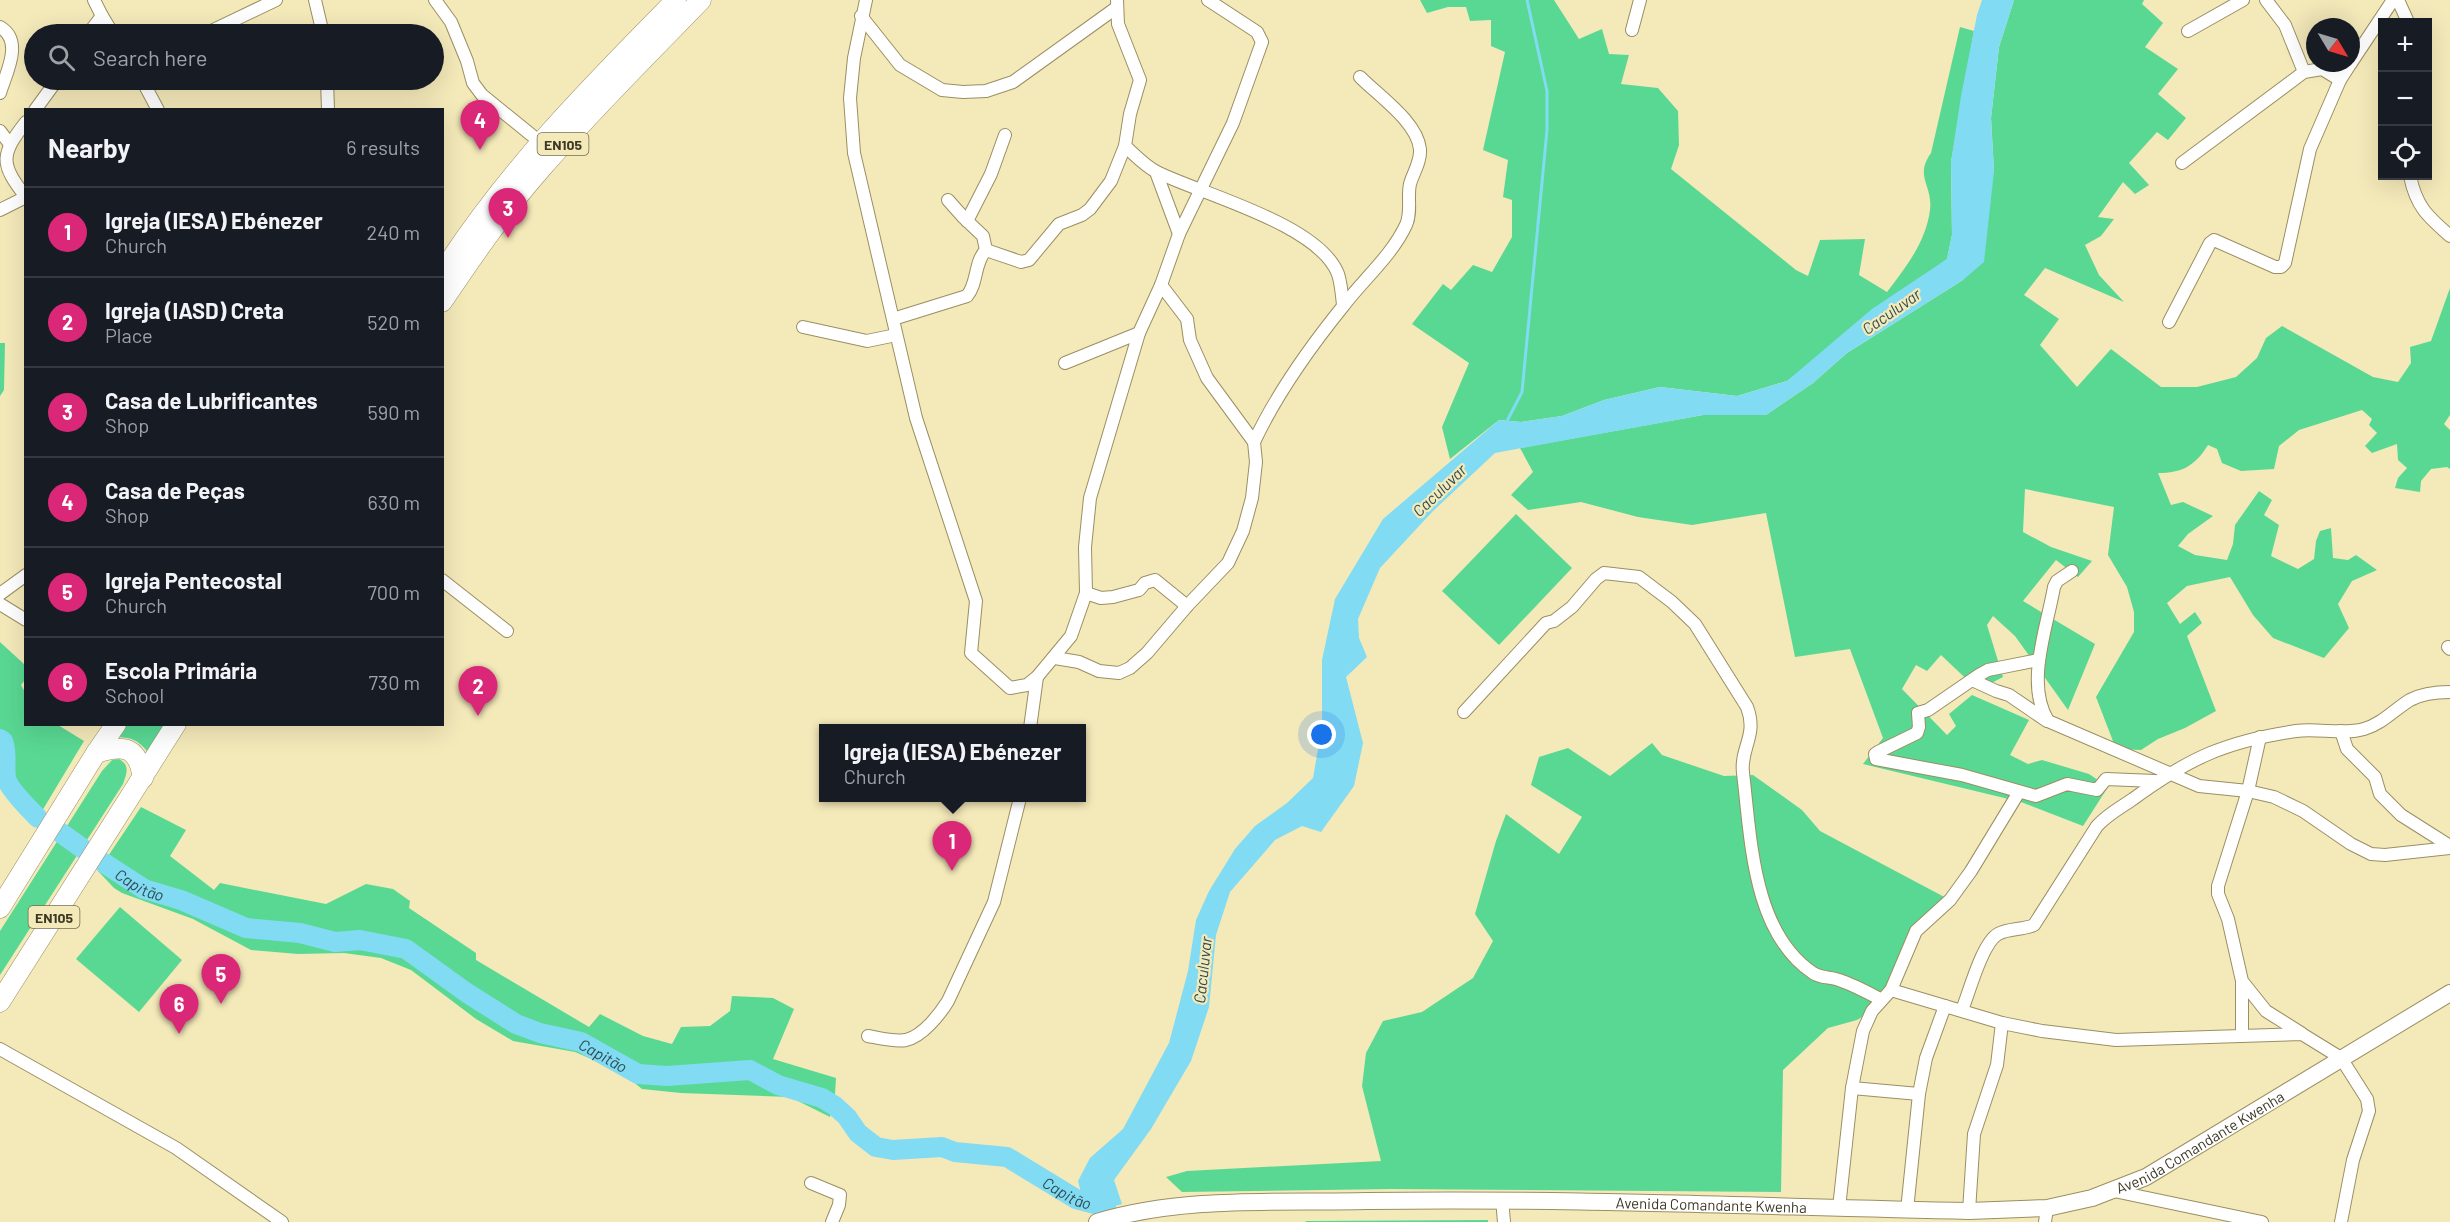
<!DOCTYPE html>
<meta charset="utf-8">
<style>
body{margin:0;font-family:Barlow,sans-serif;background:#20242c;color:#f1f3f6}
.controls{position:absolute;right:18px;top:18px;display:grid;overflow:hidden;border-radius:0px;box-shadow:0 6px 24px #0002}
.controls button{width:54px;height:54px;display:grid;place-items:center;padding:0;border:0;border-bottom:2px solid #363941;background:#171b24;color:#f1f3f6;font:30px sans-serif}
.compass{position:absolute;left:2306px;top:18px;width:54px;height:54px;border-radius:50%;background:#171b24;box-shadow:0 6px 24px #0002;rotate:128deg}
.you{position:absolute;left:1322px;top:735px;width:21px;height:21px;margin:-15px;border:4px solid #fff;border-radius:50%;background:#1a73e8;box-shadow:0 0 0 9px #1a73e833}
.badge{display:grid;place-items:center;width:39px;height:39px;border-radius:50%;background:#db2777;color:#fff;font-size:20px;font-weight:700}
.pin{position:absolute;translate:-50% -50px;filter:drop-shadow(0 2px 3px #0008)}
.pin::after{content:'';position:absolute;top:32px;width:21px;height:18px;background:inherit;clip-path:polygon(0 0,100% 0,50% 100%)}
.popup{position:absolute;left:819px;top:724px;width:267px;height:78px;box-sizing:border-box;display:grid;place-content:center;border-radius:0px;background:#171b24;filter:drop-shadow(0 2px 4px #0005);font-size:20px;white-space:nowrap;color:#9ea1a6}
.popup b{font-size:22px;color:#f1f3f6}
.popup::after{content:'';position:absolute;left:50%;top:100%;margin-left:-12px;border:12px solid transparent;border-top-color:#171b24}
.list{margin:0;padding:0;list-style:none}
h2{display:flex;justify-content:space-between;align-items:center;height:78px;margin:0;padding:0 24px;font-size:26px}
h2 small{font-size:20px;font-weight:400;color:#9ea1a6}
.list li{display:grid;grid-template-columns:39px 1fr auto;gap:18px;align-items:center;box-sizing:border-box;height:90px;padding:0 24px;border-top:2px solid #363941}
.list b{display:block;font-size:22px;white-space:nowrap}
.list p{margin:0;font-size:20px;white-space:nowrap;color:#9ea1a6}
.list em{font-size:20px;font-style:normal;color:#9ea1a6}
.icon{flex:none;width:33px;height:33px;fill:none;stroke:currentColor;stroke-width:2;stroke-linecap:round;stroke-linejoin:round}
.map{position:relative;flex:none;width:2450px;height:1222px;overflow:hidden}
.search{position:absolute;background:#171b24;box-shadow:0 6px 24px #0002;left:24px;top:24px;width:420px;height:66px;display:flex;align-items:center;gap:15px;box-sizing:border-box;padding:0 21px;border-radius:33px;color:#9ea1a6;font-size:22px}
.panel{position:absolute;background:#171b24;box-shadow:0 6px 24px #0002;left:24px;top:108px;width:420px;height:618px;border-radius:0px}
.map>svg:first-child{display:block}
.green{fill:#59d893}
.water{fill:#81dbf3}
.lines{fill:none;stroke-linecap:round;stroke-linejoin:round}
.stream{stroke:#81dbf3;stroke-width:3}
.river{stroke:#81dbf3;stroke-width:20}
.minor-casing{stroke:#9a8f62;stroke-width:14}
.secondary-casing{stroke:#9a8f62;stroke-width:18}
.primary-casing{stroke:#9a8f62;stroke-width:21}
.minor{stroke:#fff;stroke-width:12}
.secondary{stroke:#fff;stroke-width:16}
.primary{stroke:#fff;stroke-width:20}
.labels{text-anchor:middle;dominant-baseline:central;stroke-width:4.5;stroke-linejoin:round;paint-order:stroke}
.shield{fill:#f4e9b9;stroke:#736d51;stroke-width:1.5}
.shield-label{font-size:14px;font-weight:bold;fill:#3c3825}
.street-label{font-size:15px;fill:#3c3825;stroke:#f4e9b9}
.water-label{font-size:16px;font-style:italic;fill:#2f4c53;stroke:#f4e9b9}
</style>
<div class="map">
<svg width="2450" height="1222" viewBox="0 0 2450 1222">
<rect width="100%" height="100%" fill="#f4e9b9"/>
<g class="green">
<path d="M1420,0H1554L1579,39L1602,29L1609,54L1629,55L1621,84L1658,88L1678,111L1679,145L1671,169L1796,270L1808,276L1820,240L1865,239L1859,275L1887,292C1906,267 1926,242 1930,210C1933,185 1914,177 1931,153L1960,27L1974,31L1951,162L1952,235L1947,259L1787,381L1737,396L1660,387L1604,400L1562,416L1521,422L1499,420L1450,459L1442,427L1469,363L1412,324L1443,284L1451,290L1473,265L1492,272L1512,237V200L1503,197L1508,160L1483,150L1505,52L1491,46V20L1470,21L1466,7H1448L1427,13Z"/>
<path d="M2014,0H2144L2142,4L2163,23L2145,47L2178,69L2158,94L2186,118L2168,140L2157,132L2129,163L2149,185L2135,194L2123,182L2098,217L2114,219L2101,236L2085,245L2099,275L2124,302L2045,268L2024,295L2059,319L2040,345L2077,387L2111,349L2161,387H2197L2236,377L2257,358L2266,338L2282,326L2373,377L2398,382L2411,363L2410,347L2431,341L2450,288V415L2444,424L2450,430V469L2447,467L2431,469L2421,481L2420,492L2395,488L2398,478L2407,468L2398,460L2397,444L2372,453L2365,446L2377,433L2369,425L2372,419L2362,410L2299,430L2279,446L2274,469L2241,471L2222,463L2217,449L2208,445C2195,466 2182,473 2158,473L2171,505L2183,502L2213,516L2188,534L2178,546L2195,555L2227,560L2233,544L2235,525L2259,491L2272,500L2264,515L2279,525L2271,556L2298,569L2314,559L2316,541L2320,531L2331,528L2333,558L2348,560L2356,555L2377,570L2352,581L2338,604L2349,628L2324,658L2273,638L2253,615L2230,577L2187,586L2167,603L2180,624L2195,612L2202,623L2187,636L2216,711L2185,728L2158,739L2141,750L2116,749L2096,697L2134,632V612L2127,587L2108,555L2114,507L2025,489L2023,532L2051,547L2092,561L2078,577L2056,560L2023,601L2095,644L2068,710L2015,636L1993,616L1987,625L2003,677L1978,690L1941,655L1927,671L1916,665L1902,689L1947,735L1956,726L1949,714L1972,695L2029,720L2010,755L2028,764L2042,760L2089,774L2108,787L2083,826L2021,802L1863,764L1883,738L1850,649L1795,657L1766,513L1692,525L1638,517L1581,502L1528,510L1511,495L1533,472L1520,448L1703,415H1766L1813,383L1847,353L1963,280L1994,171L1991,118L1999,47Z"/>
<path d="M0,343H5L4,390L0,396Z"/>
<path d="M1516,514L1572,568L1499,645L1442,591Z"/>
<path d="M0,642L25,665V680L21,685L25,692L26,724L58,725L84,741L33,826L0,785Z"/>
<path d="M126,725H165L147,751C138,740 131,737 116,737Z"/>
<path d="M1652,743L1662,755L1724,776L1753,775L1802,810L1820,831L1950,900L1926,920L1891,990L1872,1011L1857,1020L1828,1028L1783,1070L1781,1192L1391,1189L1182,1192L1166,1177L1187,1171L1381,1161L1362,1086L1366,1053L1383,1021L1422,1012L1473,978L1493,941L1475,914L1496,841L1506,814L1559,854L1582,817L1531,785L1539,757L1568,748L1610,776Z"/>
<path d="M119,759C130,765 127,773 123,784L0,975V931L102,771L112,760Z"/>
<path d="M141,807L186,830L170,856L214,890L220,883L326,904L366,884L393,889L410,901L409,908L476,953V960L589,1027L600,1014L643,1036L672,1044L681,1027L710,1026L730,1011L732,996L773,998L794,1009L773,1059L836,1078L835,1094L830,1117L790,1097L681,1093L642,1089L621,1072L575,1052L513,1041L476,1019L411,970L381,958L344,953L298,954L251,950L193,919L122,893L114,888L98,871Z"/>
<path d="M120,907L182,960L139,1012L76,959Z"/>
<path d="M1488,1220V1222H1305L1306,1221Z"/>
</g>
<path class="water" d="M1982,0H2014L1999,47L1991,118L1994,171L1984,262L1963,280L1847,353L1813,383L1766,415H1703L1495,453L1433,511L1380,568L1358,619L1359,638L1367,657L1346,677L1363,743L1354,786L1321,832L1302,826L1275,840L1230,892L1216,935L1209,1007L1191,1061L1151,1129L1114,1180L1122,1204L1094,1212L1085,1208L1078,1181L1090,1158L1123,1129L1169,1043L1188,971L1196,920L1209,891L1235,849L1255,826L1287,803L1313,778L1322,726V660L1335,599L1383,519L1499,420L1521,422L1562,416L1604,400L1660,387L1737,396L1787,381L1872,309L1947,259L1952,235L1951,162L1961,96L1977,15Z"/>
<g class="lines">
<path class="stream" d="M1506,423L1522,392L1547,130V91L1527,0"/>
<g class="river">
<path d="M0,739L3,741C8,754 4,765 6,778C8,788 30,810 38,818"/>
<path d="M61,833L82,848"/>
<path id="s1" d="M104,863L144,889L181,900L246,928L300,933L335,942L360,940L406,949L467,993L516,1024L540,1033L581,1042L638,1074L667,1076L750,1070L778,1085L822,1098L835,1106L847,1117L858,1133L876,1147L893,1150L942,1147L955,1152L1007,1157L1076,1199L1106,1207"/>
</g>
<g class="minor-casing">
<g id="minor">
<path d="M94,0L102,16"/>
<path d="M315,0L323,34"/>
<path d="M435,0L451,22L467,61L473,83L482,95L540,142"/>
<path d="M866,0L854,58L850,98L854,153L916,418L976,601L971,653L1010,688L1027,685L1037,677L1071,636L1086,593L1085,547L1090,498L1139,333L1161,285L1179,234L1233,123L1262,42L1257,32L1208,0"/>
<path d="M1117,0L1118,24L1140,80L1130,114L1125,146C1135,155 1145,166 1157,172C1201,194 1319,224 1338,274C1341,283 1342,295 1343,305"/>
<path d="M2266,0L2285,25L2304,72"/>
<path d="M2398,0L2408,22"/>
<path d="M861,16L900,65L942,90L963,92L986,91L1013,82L1116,8"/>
<path d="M0,27C24,41 6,73 0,93"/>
<path d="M1632,30L1640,0"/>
<path d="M2188,31L2243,0"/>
<path d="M88,34L102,16L113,34"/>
<path d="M205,34L276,0"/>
<path d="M2351,63L2393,0"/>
<path d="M142,80L158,110"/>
<path d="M327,80L328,110"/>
<path d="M35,110L57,80"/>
<path d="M0,131L9,143"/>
<path d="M2182,163L2304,72L2322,69L2340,80"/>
<path d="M1156,172L1179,234"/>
<path d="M2410,176C2416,206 2427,216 2450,236"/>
<path d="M948,200L964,218L983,236L986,250"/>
<path d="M0,210L26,197C0,164 0,155 26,122"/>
<path d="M967,221L991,174L1005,135"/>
<path d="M893,319L967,296C978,283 974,262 986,250L1021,262L1029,260L1059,224L1082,215L1090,209L1111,181L1125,146"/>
<path d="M2169,322L2210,243L2214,240L2275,267H2281L2285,263L2310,149L2340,80L2351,63"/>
<path d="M803,327L867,341L896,335"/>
<path d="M1065,363L1139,333"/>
<path d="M1254,442C1277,393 1310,347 1344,305C1364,279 1392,255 1406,225C1412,212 1407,198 1410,184C1413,173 1421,162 1420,149C1417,122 1380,97 1360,77"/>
<path d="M2072,571L2057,581L2054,587C2047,628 2025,684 2048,721L2199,786L2248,791L2274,797L2303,811L2351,844L2371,854L2385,855L2450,848"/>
<path d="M442,580L507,631"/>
<path d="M1086,593L1101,598L1113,597L1139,590L1145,583L1155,580L1187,606"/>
<path d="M0,594L26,575"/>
<path d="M0,604L26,620"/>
<path d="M2448,647L2450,649"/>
<path d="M1055,658L1079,662L1099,671L1119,673L1130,668L1147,653L1187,606L1228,563L1243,531L1252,498L1256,462L1254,442L1207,378L1190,340L1187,319L1161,285"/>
<path d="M2038,660L1988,670L1979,675L1928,710L1918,713L1919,727L1917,733L1878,752L1875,754L1876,759L1962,775L2036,796L2067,784L2097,790L2106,779L2155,781"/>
<path d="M1972,680L1996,691L2009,695L2047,721"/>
<path d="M1464,712L1546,623L1554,621L1572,607L1596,579L1604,573L1639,577L1672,602L1695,624L1747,707C1758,736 1740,747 1743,773C1751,838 1752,932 1813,973C1820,978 1831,977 1839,980C1854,985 1867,992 1880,999"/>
<path d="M1030,728L1037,677"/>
<path d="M2341,731L2347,749L2375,777L2380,794L2401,815L2450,846"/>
<path d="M2260,737L2248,791L2218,886V894L2228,919L2242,981L2266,1011L2301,1033"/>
<path d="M2242,982V1035"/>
<path d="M1891,990L2002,1023L2042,1031L2116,1040L2302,1034L2341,1058L2367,1099L2369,1111L2353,1160L2341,1222"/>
<path d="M1962,1010C1969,993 1982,943 1998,934C2008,928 2023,930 2034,925L2097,826C2108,814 2120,808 2133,799C2189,758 2227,741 2296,731C2318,728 2343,735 2364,729C2382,724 2395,709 2410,700C2423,693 2436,692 2450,692"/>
<path d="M868,1036C879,1038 895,1042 906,1040C923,1036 940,1014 948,1001L994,902L1020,798"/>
<path d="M0,1049L176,1148L282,1222"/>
<path d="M1852,1088L1919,1094"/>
<path d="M811,1183L840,1195L839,1205L832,1222"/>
<path d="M2114,1191L2262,1222"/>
<path d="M1502,1199L1504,1222"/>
<path d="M1839,1208L1852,1088L1863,1031L1872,1011L1891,990L1916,931L1950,900L1971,871L2019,792"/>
<path d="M1907,1210L1919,1094L1926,1058L1945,1006"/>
<path d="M1969,1211L1974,1134L1997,1065L2002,1023"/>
<path d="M2045,1222L2047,1208"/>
</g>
</g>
<g class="secondary-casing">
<g id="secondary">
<path id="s2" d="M1097,1222C1184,1196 1278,1203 1367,1201C1568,1198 1769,1207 1969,1211L2047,1208L2092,1198L2146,1177L2450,993"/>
</g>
</g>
<g class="primary-casing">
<g id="primary">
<path d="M442,273C507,171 591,86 676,0"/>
<path d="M442,302C473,256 504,211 540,170C591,111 647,56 701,0"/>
<path d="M96,753C125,744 138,747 143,778"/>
<path d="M0,908L96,753L116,724"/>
<path d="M0,1002L176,724"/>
</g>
</g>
<use href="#minor" class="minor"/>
<use href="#secondary" class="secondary"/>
<use href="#primary" class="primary"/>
</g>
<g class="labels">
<g class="shield">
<rect x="537.5" y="133" width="51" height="22" rx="4.5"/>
<rect x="28.5" y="906" width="51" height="22" rx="4.5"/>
</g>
<g class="shield-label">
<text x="563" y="144">EN105</text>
<text x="54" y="917">EN105</text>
</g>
<g class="street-label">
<text stroke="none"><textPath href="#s2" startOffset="1120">Avenida Comandante Kwenha</textPath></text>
<text stroke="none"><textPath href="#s2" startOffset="616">Avenida Comandante Kwenha</textPath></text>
</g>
<g class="water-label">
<text transform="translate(1891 311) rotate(-35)">Caculuvar</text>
<text transform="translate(1439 490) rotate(-44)">Caculuvar</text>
<text stroke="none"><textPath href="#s1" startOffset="42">Capitão</textPath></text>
<text transform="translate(1202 970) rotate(-84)">Caculuvar</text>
<text stroke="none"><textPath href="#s1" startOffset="546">Capitão</textPath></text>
<text stroke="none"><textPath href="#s1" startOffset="1052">Capitão</textPath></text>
</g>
</g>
</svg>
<div class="controls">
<button>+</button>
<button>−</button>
<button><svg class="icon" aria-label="locate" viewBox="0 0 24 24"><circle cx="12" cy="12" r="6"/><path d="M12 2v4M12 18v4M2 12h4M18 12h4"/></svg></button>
</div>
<svg class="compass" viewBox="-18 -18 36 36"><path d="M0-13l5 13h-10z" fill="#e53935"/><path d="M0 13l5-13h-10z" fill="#9ea1a6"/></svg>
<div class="you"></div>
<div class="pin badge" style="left:952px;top:871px">1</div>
<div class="popup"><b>Igreja (IESA) Ebénezer</b>Church</div>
<div class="pin badge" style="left:478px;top:716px">2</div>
<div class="pin badge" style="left:508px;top:238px">3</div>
<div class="pin badge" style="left:480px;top:150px">4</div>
<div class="pin badge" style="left:221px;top:1004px">5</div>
<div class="pin badge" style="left:179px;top:1034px">6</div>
<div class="search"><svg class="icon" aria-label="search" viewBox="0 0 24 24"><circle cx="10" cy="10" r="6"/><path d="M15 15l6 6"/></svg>Search here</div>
<section class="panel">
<h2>Nearby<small>6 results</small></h2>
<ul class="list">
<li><span class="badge">1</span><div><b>Igreja (IESA) Ebénezer</b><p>Church</p></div><em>240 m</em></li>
<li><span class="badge">2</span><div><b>Igreja (IASD) Creta</b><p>Place</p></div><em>520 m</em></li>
<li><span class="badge">3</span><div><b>Casa de Lubrificantes</b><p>Shop</p></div><em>590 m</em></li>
<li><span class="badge">4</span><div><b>Casa de Peças</b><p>Shop</p></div><em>630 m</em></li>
<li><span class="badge">5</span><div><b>Igreja Pentecostal</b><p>Church</p></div><em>700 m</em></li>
<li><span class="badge">6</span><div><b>Escola Primária</b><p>School</p></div><em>730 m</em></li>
</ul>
</section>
</div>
